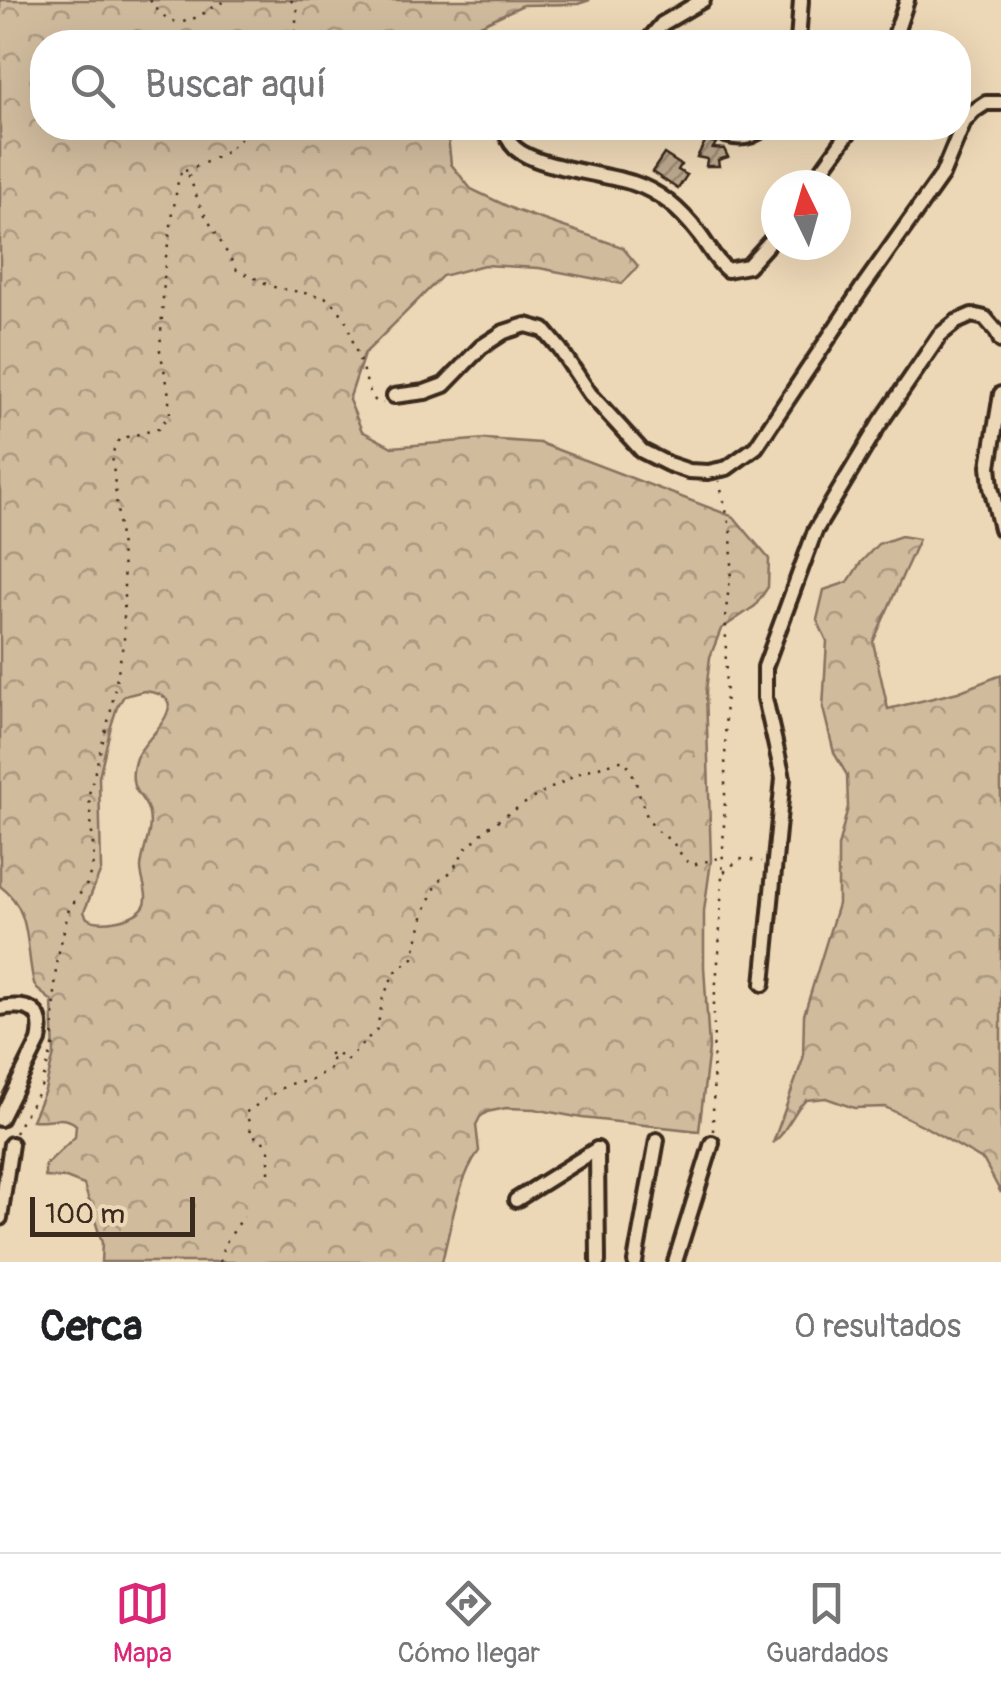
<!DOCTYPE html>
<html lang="es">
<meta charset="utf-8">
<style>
body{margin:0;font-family:Pangolin,sans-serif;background:#f6f6f6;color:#202124}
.compass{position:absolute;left:761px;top:170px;width:90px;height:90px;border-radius:50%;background:#fff;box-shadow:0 10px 40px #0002;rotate:355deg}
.scale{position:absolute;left:30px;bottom:25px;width:165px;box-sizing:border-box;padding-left:10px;border:5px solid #3b2a1e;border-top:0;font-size:28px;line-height:35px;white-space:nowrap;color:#3b2a1e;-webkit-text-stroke:8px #ecd7b6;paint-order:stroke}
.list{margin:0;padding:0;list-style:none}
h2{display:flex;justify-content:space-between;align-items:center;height:130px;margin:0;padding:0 40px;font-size:42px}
h2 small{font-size:32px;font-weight:400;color:#757577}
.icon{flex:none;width:55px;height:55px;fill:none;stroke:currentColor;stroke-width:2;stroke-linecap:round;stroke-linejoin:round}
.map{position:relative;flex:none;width:1001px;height:1262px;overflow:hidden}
.search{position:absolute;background:#fff;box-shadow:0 10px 40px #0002;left:30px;right:30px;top:30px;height:110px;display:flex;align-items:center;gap:25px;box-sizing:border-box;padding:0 35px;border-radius:40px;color:#757577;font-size:38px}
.sheet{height:290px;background:#fff}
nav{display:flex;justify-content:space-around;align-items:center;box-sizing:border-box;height:140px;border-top:2px solid #e0e0e0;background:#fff;font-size:28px;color:#757577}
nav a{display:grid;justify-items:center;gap:5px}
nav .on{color:#db2777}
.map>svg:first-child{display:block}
.forest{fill:url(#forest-crowns);stroke:#86725e;stroke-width:2.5;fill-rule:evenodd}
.building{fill:url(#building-hatch);stroke:#3b2a1e;stroke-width:2.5}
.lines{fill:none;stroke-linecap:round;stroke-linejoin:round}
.minor-casing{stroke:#3b2a1e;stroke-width:20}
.path{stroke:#3b2a1e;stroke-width:2.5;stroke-dasharray:2.5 8;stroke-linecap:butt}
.minor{stroke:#ecd7b6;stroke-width:12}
</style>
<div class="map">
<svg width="1001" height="1262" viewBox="0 0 1001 1262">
<defs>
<pattern id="forest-crowns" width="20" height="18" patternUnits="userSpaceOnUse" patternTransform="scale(2.5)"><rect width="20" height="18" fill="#d0bb9d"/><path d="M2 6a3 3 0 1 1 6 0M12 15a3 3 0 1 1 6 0" fill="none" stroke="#aa987f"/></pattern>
<pattern id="building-hatch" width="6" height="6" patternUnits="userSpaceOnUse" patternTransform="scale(2.5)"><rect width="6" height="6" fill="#bba68c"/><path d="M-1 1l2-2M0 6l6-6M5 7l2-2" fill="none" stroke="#998772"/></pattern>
</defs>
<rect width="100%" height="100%" fill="#ecd7b6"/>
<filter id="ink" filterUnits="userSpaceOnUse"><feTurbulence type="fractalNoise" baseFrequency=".01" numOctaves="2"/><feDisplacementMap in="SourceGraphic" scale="20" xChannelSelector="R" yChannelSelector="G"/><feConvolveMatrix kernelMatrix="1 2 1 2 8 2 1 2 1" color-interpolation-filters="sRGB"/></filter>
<g filter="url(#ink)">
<g class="forest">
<path d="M0,0H590L578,4L523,5L478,26L466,42H42V128H447L451,164L471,189L515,210L622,247L638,266L622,284L539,268L484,265L442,276L364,354L349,400L362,431L392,447L485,439L540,443L734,517L769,559L768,587L755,606L721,629L710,657L706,691L711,861L704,911V966L709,1048L699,1131L582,1118L534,1109L506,1108L487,1112L480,1117L476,1125L479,1151C459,1177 450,1229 442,1262H101L102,1243L84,1185L66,1178L45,1177V1165L75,1137L76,1125C65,1114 47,1122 32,1120L45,1090L54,1054L52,1001L37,989L34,983C25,948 33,910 0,886ZM144,691C200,697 145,737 136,758C134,764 132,774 133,781C134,795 147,799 149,814C153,832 142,850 141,868C141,880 150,896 144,906C135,920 100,926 87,918L84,912L101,870L99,777L111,726L117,707L124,696Z"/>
<path d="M901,536L919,539L873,642L888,709L958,692L1001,675V1193L984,1161L922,1125L885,1107L854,1108L826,1098L806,1100L799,1107L781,1135L773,1143L803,1059L804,1015L838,904V847L848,807L847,775L834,753L823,708L827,641L817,620L824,590L848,582L861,562L878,544Z"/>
</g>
<g class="building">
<path d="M706,140L716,143L713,148L724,149L728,157L718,160L719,166H706L707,159L697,157Z"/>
<path d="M664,154L681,165L678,170L687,175L678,189L652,172Z"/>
</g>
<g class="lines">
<g class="minor-casing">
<g id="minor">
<path d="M647,42L662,24L703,0"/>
<path d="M798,42L801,0"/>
<path d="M893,42L907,0"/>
<path d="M505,128C506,135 509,142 515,148C537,168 603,173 633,183C661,192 681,210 699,234C709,247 714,259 727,270L748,266L776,235"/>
<path d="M711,128C729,139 747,142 764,128"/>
<path d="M811,185L852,128"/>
<path d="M1001,394L989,466L991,487L1001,529"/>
<path d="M394,396L425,392L444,385L481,347L504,332L526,325L544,330L560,349L590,394L642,451L668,464L689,471L708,472L727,468L756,447L862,288L942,175L964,122L974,111L986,103H1001"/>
<path d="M763,984L783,778L765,698V667L815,531L878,426L940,335L956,322L972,315L985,318L997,332L1001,341"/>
<path d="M0,1008C28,1003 46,1009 39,1041L0,1119"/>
<path d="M597,1149L598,1262"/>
<path d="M516,1200L597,1149"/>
<path d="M0,1218L11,1144"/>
<path d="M635,1262L657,1140"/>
<path d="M675,1262L712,1143"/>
</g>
</g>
<g class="path">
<path d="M150,0C176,40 196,16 226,0"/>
<path d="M291,0L297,11L294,42"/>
<path d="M185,171C209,161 234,153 247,128"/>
<path d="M724,872L740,859L762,861"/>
<path d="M713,1131L714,1002L719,952L725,798L726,610L732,563L731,531L719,481"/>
<path d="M15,1133L41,1087L53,1046L56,964L69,909L87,884L94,860L89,794L111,710L124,639V581L112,454L119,439L158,429L170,414L168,387L160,351L165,263L179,175L183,172L189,176L201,208L237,270L274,287L325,297L334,304L345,318L370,392L376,402L383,403"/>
<path d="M269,1173V1151L261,1138L250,1135L251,1126L245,1113L288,1084L310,1081L333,1066L332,1059L327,1055L335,1052L346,1061L377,1029L383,998L394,973L413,958L424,913L438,882L452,871L466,848L491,825L538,795L584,771L624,760C640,778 638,806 653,826C658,833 665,836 671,841C680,849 680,858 692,865L723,857"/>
<path d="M220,1262L224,1245L244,1216"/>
</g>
<use href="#minor" class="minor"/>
</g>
</g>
</svg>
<svg class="compass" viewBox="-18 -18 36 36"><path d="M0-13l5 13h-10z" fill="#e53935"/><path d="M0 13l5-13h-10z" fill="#757577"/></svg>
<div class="scale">100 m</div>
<div class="search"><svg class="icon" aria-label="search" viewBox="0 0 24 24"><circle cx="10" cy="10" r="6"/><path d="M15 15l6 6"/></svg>Buscar aquí</div>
</div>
<section class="sheet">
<h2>Cerca<small>0 resultados</small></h2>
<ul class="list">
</ul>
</section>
<nav>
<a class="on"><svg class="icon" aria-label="map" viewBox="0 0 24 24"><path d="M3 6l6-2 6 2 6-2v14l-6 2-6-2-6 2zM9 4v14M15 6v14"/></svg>Mapa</a>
<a><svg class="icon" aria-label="directions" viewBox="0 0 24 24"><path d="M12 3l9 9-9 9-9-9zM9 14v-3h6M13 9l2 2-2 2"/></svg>Cómo llegar</a>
<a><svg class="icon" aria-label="saved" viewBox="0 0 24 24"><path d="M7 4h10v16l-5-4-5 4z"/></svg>Guardados</a>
</nav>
